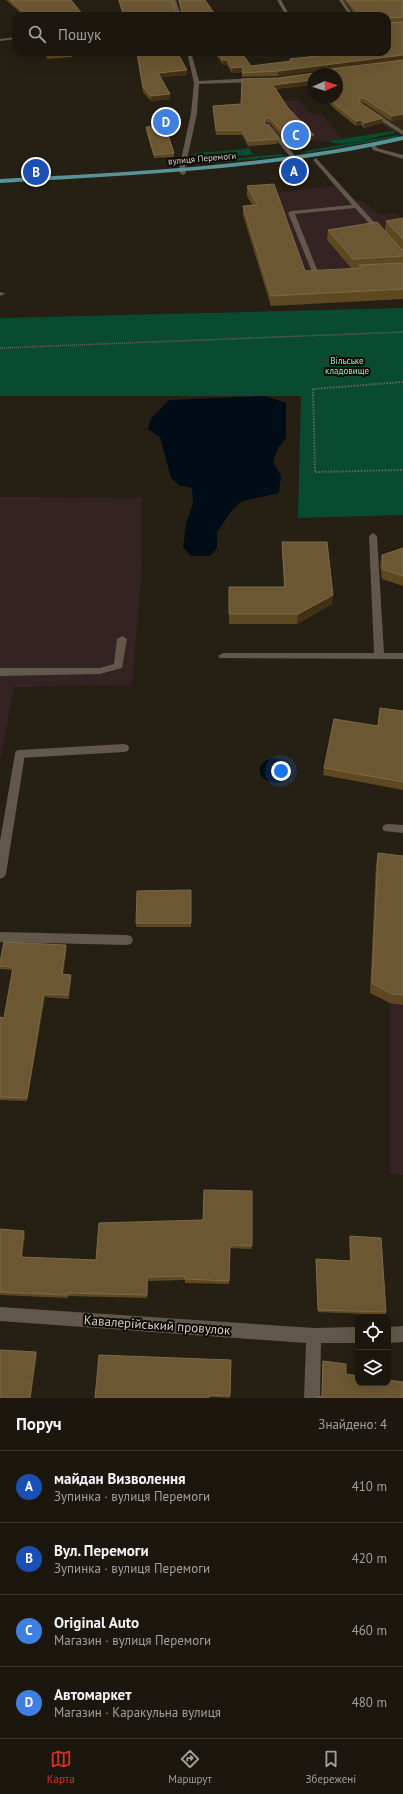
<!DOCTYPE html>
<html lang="uk">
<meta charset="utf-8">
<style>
body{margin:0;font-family:"PT Sans",sans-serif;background:#252017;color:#f1f3f6}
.controls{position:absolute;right:12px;bottom:12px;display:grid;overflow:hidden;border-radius:8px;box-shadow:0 4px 16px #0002}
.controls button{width:36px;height:36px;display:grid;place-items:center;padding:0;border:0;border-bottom:1px solid #3a362e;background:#1c170e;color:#f1f3f6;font:20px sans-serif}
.compass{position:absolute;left:307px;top:68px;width:36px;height:36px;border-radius:50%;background:#1c170e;box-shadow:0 4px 16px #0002;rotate:87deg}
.you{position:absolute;left:281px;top:771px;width:14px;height:14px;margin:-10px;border:3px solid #fff;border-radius:50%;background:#1a73e8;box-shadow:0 0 0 6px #1a73e833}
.badge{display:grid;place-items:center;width:26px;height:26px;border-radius:50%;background:#d93025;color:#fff;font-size:13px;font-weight:700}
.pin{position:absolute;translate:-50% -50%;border:2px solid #fff;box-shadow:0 1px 4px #0006}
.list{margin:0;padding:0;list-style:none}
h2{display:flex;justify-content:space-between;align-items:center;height:52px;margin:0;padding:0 16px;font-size:17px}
h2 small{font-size:13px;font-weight:400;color:#a09f9e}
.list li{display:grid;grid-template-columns:26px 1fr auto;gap:12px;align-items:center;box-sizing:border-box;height:72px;padding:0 16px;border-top:1px solid #3a362e}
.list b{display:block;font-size:15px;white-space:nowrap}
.list p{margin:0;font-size:13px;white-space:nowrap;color:#a09f9e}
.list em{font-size:13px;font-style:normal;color:#a09f9e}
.icon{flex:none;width:22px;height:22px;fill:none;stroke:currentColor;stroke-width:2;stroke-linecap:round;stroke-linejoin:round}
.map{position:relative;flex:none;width:403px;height:1398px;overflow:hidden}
.search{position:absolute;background:#1c170e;box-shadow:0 4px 16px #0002;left:12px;right:12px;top:12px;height:44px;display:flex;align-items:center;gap:10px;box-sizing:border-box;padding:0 14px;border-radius:12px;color:#a09f9e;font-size:15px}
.sheet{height:340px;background:#1c170e}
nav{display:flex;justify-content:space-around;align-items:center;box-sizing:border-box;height:56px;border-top:1px solid #3a362e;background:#1c170e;font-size:11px;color:#a09f9e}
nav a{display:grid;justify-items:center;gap:2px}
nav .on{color:#d93025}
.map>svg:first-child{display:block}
.built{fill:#322815}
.industrial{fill:#352222}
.green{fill:#084b30}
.water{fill:#000d16}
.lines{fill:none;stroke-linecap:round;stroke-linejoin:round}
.path-far1{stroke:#6a655a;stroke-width:1.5;stroke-dasharray:1 1;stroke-linecap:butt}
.path{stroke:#6a655a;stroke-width:2;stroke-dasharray:1.5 1.5;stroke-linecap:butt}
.service{fill:#61584b;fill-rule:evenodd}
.minor{fill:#61584b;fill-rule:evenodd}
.primary{fill:#599398;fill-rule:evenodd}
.wall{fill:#5e4820}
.shaded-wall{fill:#423213}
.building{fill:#6b5732;stroke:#7b6a4a}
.labels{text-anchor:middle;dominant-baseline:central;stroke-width:4;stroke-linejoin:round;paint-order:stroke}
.far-street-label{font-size:9px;fill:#d5d1c9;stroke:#0d0a05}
.far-park-label{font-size:9px;fill:#91eebd;stroke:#0d0a05}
.near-street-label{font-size:13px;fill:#d5d1c9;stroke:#0d0a05}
</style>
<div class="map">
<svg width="403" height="1398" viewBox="0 0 403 1398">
<rect width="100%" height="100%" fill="#261f13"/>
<path class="built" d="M403,93V131L395,133L354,105Z"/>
<g class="industrial">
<path d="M299,100L311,114L321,113L342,139L320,142L313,140L249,147L243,134L241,104Z"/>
<path d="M336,186L349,202L362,201L380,215L396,213L403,220V299L271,306L243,215L253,208L247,196Z"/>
<path d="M0,497L142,498L141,578L132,685L14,687L0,760Z"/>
<path d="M376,864L403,867V1175L390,1173V1004L370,993Z"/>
</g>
<g class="green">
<path d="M393,131L395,133C377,136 343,149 328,141Z"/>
<path d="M398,135L400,137L306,153L305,151Z"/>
<path d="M249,147L253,154L279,152L210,159L194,156L195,153L246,149Z"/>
<path d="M281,154L284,156L215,163L218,160Z"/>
<path d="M403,308V515L298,518L301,396H0V318Z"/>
</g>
<g class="water">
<path d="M265,396L286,403V438L278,448L273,462L281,476L279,493L242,501L232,510L217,532V548L210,556H191L183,547L186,524L193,503L192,488L179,485L171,478L160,437L148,429L150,420L169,400Z"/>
<path d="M274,758L284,760L291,766V775C283,785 270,785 261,776C257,766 263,760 274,758Z"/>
</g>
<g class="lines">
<path class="path-far1" d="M0,348L403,332"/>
<path class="path" d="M403,382L313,389L315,472L403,470"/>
<g class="service">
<path d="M277,0H281L290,16H286Z"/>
<path d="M16,37V39L0,41V39Z"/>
<path d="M369,111H373L403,131V135L369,113Z"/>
<path d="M265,124H269L296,157V159H292L265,126Z"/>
<path d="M370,144H374L377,148L403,155V159L373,150Z"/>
<path d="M316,158L384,233L379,234L355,208L295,214L318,272L327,273L328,274C325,277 316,277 313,274L288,213L291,211L352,205L314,161L313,160Z"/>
<path d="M0,292L4,293L5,294L0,296Z"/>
<path d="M373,533L377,536L384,653H403V659L220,658L218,656L223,653H374L369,536Z"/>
<path d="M122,636L127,639L122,668L100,674L0,676V668H100L114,664L117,639Z"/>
<path d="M124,744L128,745L129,748L128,751L124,752L20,758L16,757L15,754L16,751L20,750Z"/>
<path d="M388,824L403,825V833L384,831L382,828L384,825Z"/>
<path d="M0,932L127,935L131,936L133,940L131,944L127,945L0,942Z"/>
</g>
<g class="minor">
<path d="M172,0H176L181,16H177Z"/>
<path d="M339,0H343L354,16H350Z"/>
<path d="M187,52H191L199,81L255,78L258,80L255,82L199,84L197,113L185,169L186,173L183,175L180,173L179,169L191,113L194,83Z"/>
<path d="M20,750L24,751L25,754L6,874L4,877L0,879V841L15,754L16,751Z"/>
<path d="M0,1307L314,1328L358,1327V1343H321L320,1398H304L306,1343L0,1321Z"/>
<path d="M403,1326V1342L388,1343V1327Z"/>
</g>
<path class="primary" d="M403,136V140C271,170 135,175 0,183V179C135,172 271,166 403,136Z"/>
</g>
<g class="wall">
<path d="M6,0H71L84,16H24Z"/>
<path d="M118,0H172L176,12H181L178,0H205L216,16H123Z"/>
<path d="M344,0H403V119L391,121L364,103L359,102L382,123L364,128L361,125L356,126L336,110L324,98H337L313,74V86L311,85L276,89L288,108L313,140L286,143L270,123L265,122L278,139L277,144L248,146L242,135H216L213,111V106L241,104L278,78L314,73L315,71L278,76L242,77V72L232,73L227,65H223L215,53L193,54L192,52H241L251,66L289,61L290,59L342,53V52H387V16H356Z"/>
<path d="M46,52H72V57L47,59Z"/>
<path d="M131,52H187L186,55H178L187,70V75L161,77L170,99L151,101L143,92L137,56H132Z"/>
<path d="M146,127L174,153V157L154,158L146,130Z"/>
<path d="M247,186L305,271L352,269L327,240L328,230H385L386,221L403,218V299L271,306L243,215V206L252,205L247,196Z"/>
<path d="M282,542L332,604L297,624H229V587H284L282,552Z"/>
<path d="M403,548V586L382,579L380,565L382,555Z"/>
<path d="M380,708L403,711V790L323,775L324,768L378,726Z"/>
<path d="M378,853L403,856V1005L390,1003L370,993L376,864Z"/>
<path d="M191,890V927H136V923Z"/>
<path d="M67,949L63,974L71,975V978L69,999L45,997L27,1101L0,1100V1017L4,1018L13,970L0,969V962Z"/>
<path d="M99,1223L252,1246L251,1249L230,1248L229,1284L185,1283V1280L148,1281L147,1298L68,1296V1298L0,1295V1229L25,1234L22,1257L96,1260Z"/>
<path d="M350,1236L386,1312V1315L318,1312L316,1262V1259L350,1261L349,1239Z"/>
<path d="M99,1355L231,1360L230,1398L209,1397Z"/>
<path d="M323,1361L346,1374L322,1396V1363Z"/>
</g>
<g class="shaded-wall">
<path d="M403,55V60L278,76V71Z"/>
<rect x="223" y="60" width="4" height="5"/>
<path d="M243,67V72L232,73V68Z"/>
<path d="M187,70V75L159,77L158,73Z"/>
<path d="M312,80L311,85L273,89V85Z"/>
<path d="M170,94V99L151,101V96Z"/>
<path d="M403,114V119L391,121L392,116Z"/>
<path d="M383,118L382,123L364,128V123Z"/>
<path d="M361,120V125L356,126V121Z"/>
<path d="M314,135L313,140L286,143L287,138Z"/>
<path d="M333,595L332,604L297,624L298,614Z"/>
<path d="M66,945L67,949L62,978V974Z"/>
<path d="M71,975V978L69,999L68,995Z"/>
<path d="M44,994L45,997L27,1101V1098Z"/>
<path d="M24,1231L25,1234L22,1260L21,1257Z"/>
<path d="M36,1352L37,1355L31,1398H30Z"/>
</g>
<g class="building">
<path d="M10,0H71L84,16H28Z"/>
<path d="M119,0H172L176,12H182L179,0H205L216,16H124Z"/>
<path d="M347,0H403V17L387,18V16H360Z"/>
<path d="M387,22L388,23L403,22V55L278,71L242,73L243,67L232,68L227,60H223L217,52H241L251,66L291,61L290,59L344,53V52H387Z"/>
<path d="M46,52H72V54L47,55Z"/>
<path d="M137,52H177L187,70L158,73L170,94L151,96L143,87Z"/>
<path d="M403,60V114L392,116L364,98H359V102L383,118L364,123L361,120L356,121L336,105L329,98H337V74H313V81L312,80L273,85L288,108L314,135L287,138L270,118H265L264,122L278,139L248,141L242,130H216L213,106L241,104L242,79L278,78L314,73L315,71Z"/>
<path d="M165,126L174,153L154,155L146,127Z"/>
<path d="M274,184L305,271L362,268L359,265L403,263V289L271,296L243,206L258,205L247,186Z"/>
<path d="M403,218V239L386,221Z"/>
<path d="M377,222L401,249L403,250V256L353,259L328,230Z"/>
<path d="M282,542H327L333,595L298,614H229V587H285Z"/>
<path d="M403,548V576L383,569L382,555Z"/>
<path d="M380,708L403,711V782L324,768L334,719L378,726Z"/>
<path d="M378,853L403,856V995L392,994L372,983Z"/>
<path d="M191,890V923H136L137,891Z"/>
<path d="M4,942L66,945L62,974L71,975L68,995L44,994L27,1098L0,1097V1017L4,1018L13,967L0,966V962Z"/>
<path d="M204,1190L252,1191V1246L230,1245L229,1281L185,1279V1276L147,1277V1295L67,1293V1295L0,1292V1229L24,1231L21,1257L96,1260L99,1223L203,1220Z"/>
<path d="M350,1236L381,1238L386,1312L318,1310L316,1259L351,1261Z"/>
<path d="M0,1350L36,1352L30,1398H0Z"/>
<path d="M99,1355L231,1360L230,1396L209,1395V1398H95Z"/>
<path d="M323,1361L346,1364V1374L358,1376V1383H388V1380L403,1382V1398H316V1397L322,1396Z"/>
</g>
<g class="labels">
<g class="far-street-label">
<text transform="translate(202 158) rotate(-5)">вулиця Перемоги</text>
</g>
<g class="far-park-label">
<text x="347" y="360">Вільське<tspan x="347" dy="10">кладовище</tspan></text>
</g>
<g class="near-street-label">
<text transform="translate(157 1325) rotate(4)">Кавалерійський провулок</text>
</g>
</g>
</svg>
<div class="controls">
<button><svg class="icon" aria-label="locate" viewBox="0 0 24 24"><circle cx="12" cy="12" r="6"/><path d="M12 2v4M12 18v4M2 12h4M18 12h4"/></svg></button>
<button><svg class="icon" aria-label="layers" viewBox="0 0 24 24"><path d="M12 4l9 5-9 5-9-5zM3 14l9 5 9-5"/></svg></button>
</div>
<svg class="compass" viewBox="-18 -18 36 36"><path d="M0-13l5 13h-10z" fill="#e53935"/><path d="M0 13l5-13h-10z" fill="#a09f9e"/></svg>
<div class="you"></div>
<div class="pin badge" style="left:294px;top:171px;background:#1a4fb4">A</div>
<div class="pin badge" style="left:36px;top:172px;background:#1a4fb4">B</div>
<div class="pin badge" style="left:296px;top:135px;background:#3f7fe0">C</div>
<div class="pin badge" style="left:166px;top:122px;background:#3f7fe0">D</div>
<div class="search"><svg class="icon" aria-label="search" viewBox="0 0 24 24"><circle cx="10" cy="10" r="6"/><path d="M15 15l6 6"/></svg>Пошук</div>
</div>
<section class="sheet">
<h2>Поруч<small>Знайдено: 4</small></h2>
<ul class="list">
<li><span class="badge" style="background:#1a4fb4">A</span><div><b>майдан Визволення</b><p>Зупинка · вулиця Перемоги</p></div><em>410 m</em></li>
<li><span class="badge" style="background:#1a4fb4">B</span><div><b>Вул. Перемоги</b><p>Зупинка · вулиця Перемоги</p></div><em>420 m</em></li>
<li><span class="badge" style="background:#3f7fe0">C</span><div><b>Original Auto</b><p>Магазин · вулиця Перемоги</p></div><em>460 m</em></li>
<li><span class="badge" style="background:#3f7fe0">D</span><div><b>Автомаркет</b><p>Магазин · Каракульна вулиця</p></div><em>480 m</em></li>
</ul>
</section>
<nav>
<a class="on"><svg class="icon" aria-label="map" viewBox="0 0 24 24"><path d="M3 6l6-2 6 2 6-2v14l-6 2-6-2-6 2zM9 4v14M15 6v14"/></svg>Карта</a>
<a><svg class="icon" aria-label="directions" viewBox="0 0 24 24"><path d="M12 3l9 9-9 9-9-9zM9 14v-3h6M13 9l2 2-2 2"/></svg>Маршрут</a>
<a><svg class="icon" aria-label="saved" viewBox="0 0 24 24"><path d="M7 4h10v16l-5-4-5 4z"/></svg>Збережені</a>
</nav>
